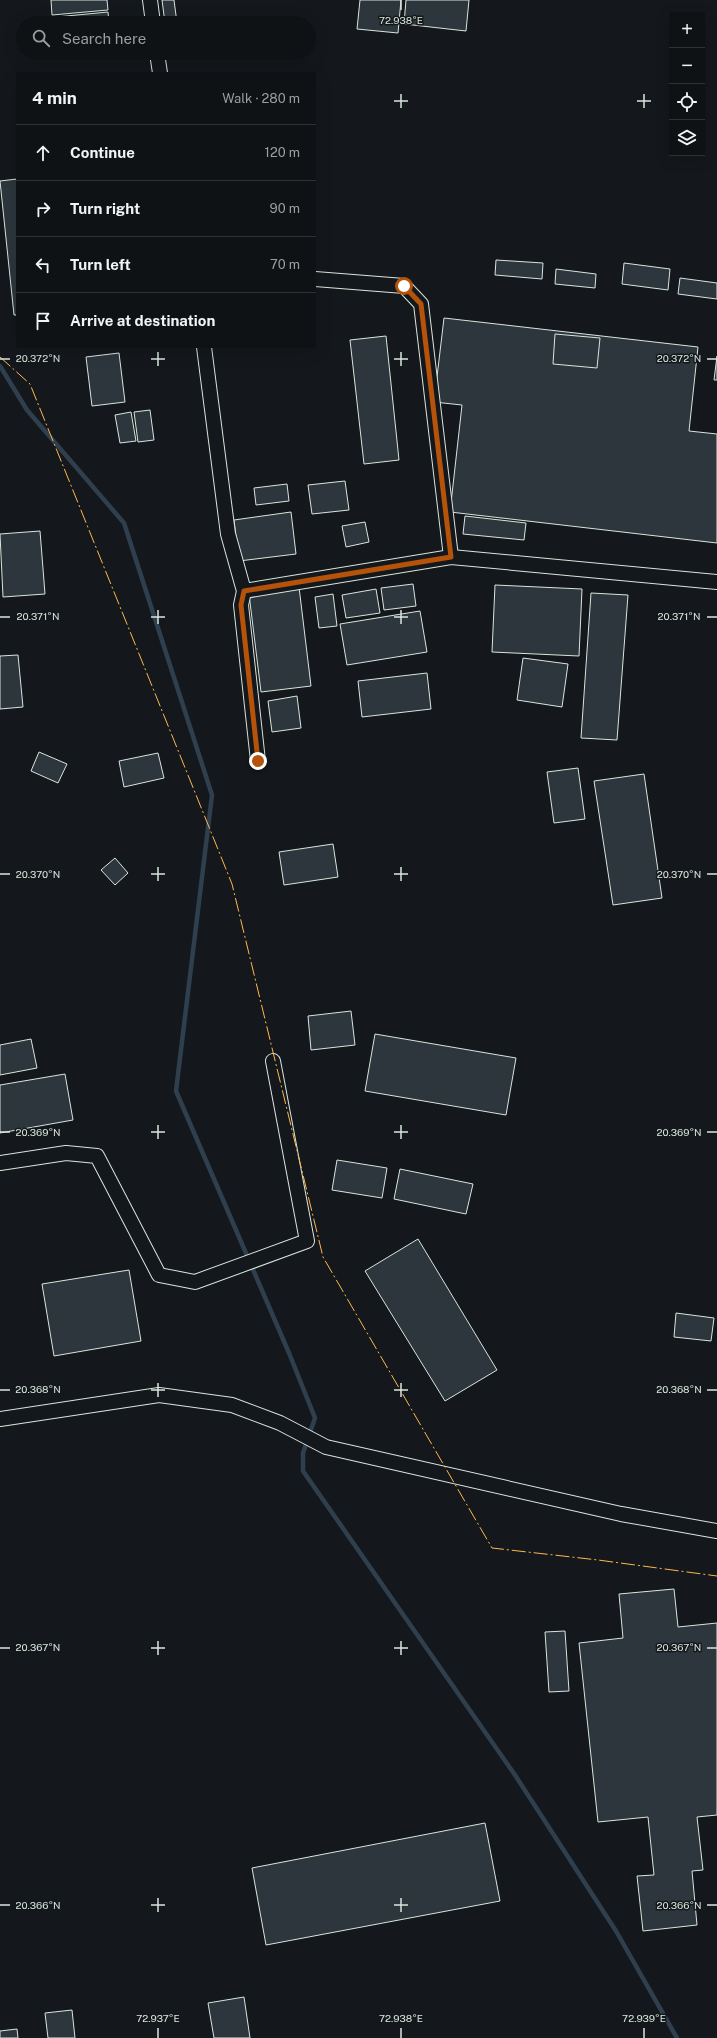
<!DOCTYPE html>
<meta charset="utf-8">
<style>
body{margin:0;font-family:"Public Sans",sans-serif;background:#1d2022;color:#f1f3f6}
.controls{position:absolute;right:12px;top:12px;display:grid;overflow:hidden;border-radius:0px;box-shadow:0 4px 16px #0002}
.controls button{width:36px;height:36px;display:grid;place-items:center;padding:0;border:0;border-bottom:1px solid #2f3234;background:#0f1215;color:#f1f3f6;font:20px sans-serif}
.stop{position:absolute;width:12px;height:12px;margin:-9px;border:3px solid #b45309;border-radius:50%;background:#fff}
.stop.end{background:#b45309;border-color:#fff;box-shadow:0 1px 4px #0008}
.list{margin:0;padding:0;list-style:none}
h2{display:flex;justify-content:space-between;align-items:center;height:52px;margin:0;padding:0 16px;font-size:17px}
h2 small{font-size:13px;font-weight:400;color:#9b9ea0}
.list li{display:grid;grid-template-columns:26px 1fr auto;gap:12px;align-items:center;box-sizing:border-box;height:56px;padding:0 16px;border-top:1px solid #2f3234}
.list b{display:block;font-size:15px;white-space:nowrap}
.list em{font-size:13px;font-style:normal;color:#9b9ea0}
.icon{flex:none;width:22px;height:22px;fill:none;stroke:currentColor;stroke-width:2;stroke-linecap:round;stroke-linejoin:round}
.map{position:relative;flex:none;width:717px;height:2038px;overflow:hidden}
.search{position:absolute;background:#0f1215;box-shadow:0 4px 16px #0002;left:16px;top:16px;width:300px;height:44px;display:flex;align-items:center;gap:10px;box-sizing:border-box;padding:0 14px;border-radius:22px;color:#9b9ea0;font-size:15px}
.panel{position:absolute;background:#0f1215;box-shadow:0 4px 16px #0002;left:16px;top:72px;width:300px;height:276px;border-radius:0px}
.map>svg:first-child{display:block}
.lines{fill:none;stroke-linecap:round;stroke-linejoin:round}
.stream{stroke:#2f3f4d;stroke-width:4.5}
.building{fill:#2c363c;stroke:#d8e6dc}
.street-casing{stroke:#d8e6dc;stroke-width:16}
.street{stroke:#14181c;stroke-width:14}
.power{stroke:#ffb74d;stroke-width:1;stroke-dasharray:14 3 2 3;stroke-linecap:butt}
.route{stroke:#b45309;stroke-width:5}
.ticks{fill:none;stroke:#d8e6dc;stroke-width:1.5}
.ticks-label{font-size:10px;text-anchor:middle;fill:#d8e6dc;stroke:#14181c;stroke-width:3;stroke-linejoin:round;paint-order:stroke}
</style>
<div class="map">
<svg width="717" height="2038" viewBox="0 0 717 2038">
<rect width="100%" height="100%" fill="#14181c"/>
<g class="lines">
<path class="stream" d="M0,366L27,410L124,523L212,795L176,1091L289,1353L315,1418L303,1453V1471L515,1775L616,1931L677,2038"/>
</g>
<g class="building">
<path d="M51,0H107L108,10L52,15Z"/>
<path d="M162,0H174L177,23H165Z"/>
<path d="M360,0H401L398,33L357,29Z"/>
<path d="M406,0H469L466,31L404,24Z"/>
<path d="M108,12L109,23H56V17Z"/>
<path d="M17,179V315H14L0,181Z"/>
<path d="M496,260L543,263L542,279L495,275Z"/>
<path d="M624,263L670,269L668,290L622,284Z"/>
<path d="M556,269L596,274L595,288L555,284Z"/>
<path d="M680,278L717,283V299L678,294Z"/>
<path d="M444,318L698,347L689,431L717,434V543L450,512L462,405L434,402Z"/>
<path d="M555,334L600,338L597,368L553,364Z"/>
<path d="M386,336L399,460L364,464L350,340Z"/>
<path d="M119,353L125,402L92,406L86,357Z"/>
<path d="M717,356V380H714Z"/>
<path d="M150,410L154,440L138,442L134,412Z"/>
<path d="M131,412L136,441L120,443L115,415Z"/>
<path d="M345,481L349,510L312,514L308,485Z"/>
<path d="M287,484L289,501L256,505L254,488Z"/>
<path d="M291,512L296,554L239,561L234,520Z"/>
<path d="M465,516L526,523L524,540L463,534Z"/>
<path d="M365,522L369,542L346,547L342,526Z"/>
<path d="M40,531L45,594L3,597L0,534Z"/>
<path d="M413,584L416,606L384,610L381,588Z"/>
<path d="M495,585L582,589L579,656L492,652Z"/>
<path d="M299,587L311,686L261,692L249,594Z"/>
<path d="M376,589L380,613L346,618L342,595Z"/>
<path d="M591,593L628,595L617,740L581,738Z"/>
<path d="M333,594L337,626L319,628L315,597Z"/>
<path d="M420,611L427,652L347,665L340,624Z"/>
<path d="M18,655L23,707L0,709V656Z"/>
<path d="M523,658L568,664L562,707L517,700Z"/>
<path d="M427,673L431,709L362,717L358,681Z"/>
<path d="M297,696L301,728L272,732L268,701Z"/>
<path d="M39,752L67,764L58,783L31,771Z"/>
<path d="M158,753L164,778L124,787L119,761Z"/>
<path d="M578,768L585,819L554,823L547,772Z"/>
<path d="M644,774L662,898L613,905L594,781Z"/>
<path d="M333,844L338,877L284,885L279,852Z"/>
<path d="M115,858L128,873L115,885L101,870Z"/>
<path d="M351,1011L355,1045L311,1050L308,1016Z"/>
<path d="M375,1034L516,1058L506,1115L365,1091Z"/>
<path d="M31,1039L37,1068L0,1075V1045Z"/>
<path d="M65,1074L73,1120L0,1133V1085Z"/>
<path d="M337,1160L387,1168L382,1198L332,1190Z"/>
<path d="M400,1169L473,1184L466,1214L394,1199Z"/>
<path d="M418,1239L497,1370L445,1401L365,1271Z"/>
<path d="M129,1270L141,1341L54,1356L42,1284Z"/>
<path d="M676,1313L714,1318L711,1341L674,1337Z"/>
<path d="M674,1589L678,1627L717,1623V1815L697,1817L703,1870L692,1871L697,1925L643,1931L637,1876L654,1875L648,1817L598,1822L579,1643L623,1638L619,1594Z"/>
<path d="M565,1631L569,1691L549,1692L545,1632Z"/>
<path d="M485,1823L500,1901L266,1945L252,1868Z"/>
<path d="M244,1997L250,2038H214L208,2003Z"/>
<path d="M72,2010L75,2038H48L45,2013Z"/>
<path d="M17,2029L18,2038H0V2031Z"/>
</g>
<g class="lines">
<g class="street-casing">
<g id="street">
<path d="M150,0L153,23"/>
<path d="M157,53L160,73"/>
<path d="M315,279L404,286L421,304L451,557"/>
<path d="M204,347L228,534L244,591L241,605L258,761"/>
<path d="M244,591L451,557L717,582"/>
<path d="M0,1163L66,1153L97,1156L159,1275L195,1282L307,1241L273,1061"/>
<path d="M0,1419L159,1395L232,1405L280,1423L326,1447L621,1514L717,1531"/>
</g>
</g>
<use href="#street" class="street"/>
<path class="power" d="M0,357L30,384L232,884L323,1257L492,1548L598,1560L717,1576"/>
</g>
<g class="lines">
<path class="route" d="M258,761L241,605L244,591L451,557L421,304L404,286"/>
</g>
<path class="ticks" d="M401,0V10M401,94V108M644,94V108M394,101H408M637,101H651M158,352V366M401,352V366M0,359H10M151,359H165M394,359H408M707,359H717M158,610V624M401,610V624M0,617H10M151,617H165M394,617H408M707,617H717M158,867V881M401,867V881M0,874H10M151,874H165M394,874H408M707,874H717M158,1125V1139M401,1125V1139M0,1132H10M151,1132H165M394,1132H408M707,1132H717M158,1383V1397M401,1383V1397M0,1390H10M151,1390H165M394,1390H408M707,1390H717M158,1641V1655M401,1641V1655M0,1648H10M151,1648H165M394,1648H408M707,1648H717M158,1898V1912M401,1898V1912M0,1905H10M151,1905H165M394,1905H408M707,1905H717M158,2028V2038M401,2028V2038M644,2028V2038"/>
<g class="ticks-label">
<text x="401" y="24">72.938°E</text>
<text x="38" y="362">20.372°N</text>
<text x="679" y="362">20.372°N</text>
<text x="38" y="620">20.371°N</text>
<text x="679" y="620">20.371°N</text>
<text x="38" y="878">20.370°N</text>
<text x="679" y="878">20.370°N</text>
<text x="38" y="1136">20.369°N</text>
<text x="679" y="1136">20.369°N</text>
<text x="38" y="1393">20.368°N</text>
<text x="679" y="1393">20.368°N</text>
<text x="38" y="1651">20.367°N</text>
<text x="679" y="1651">20.367°N</text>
<text x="38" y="1909">20.366°N</text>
<text x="679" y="1909">20.366°N</text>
<text x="158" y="2022">72.937°E</text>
<text x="401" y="2022">72.938°E</text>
<text x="644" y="2022">72.939°E</text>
</g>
</svg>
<div class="controls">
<button>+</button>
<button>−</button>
<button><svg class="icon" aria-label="locate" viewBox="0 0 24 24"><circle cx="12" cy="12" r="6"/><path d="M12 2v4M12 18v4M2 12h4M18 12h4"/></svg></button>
<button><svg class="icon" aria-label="layers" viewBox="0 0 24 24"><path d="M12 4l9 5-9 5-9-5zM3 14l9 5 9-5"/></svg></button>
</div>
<div class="stop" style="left:404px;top:286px"></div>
<div class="stop end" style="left:258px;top:761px"></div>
<div class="search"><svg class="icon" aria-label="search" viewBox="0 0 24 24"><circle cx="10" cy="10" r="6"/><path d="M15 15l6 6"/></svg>Search here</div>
<section class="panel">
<h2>4 min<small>Walk · 280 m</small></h2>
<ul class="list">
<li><svg class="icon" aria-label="ahead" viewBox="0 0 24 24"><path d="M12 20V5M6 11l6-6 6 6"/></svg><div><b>Continue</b></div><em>120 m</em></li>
<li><svg class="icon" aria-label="right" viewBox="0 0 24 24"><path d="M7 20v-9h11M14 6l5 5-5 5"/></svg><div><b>Turn right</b></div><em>90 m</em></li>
<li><svg class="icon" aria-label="left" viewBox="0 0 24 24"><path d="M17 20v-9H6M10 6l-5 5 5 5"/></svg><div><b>Turn left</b></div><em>70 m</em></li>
<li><svg class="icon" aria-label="arrive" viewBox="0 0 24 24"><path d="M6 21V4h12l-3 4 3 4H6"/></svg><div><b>Arrive at destination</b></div></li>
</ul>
</section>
</div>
